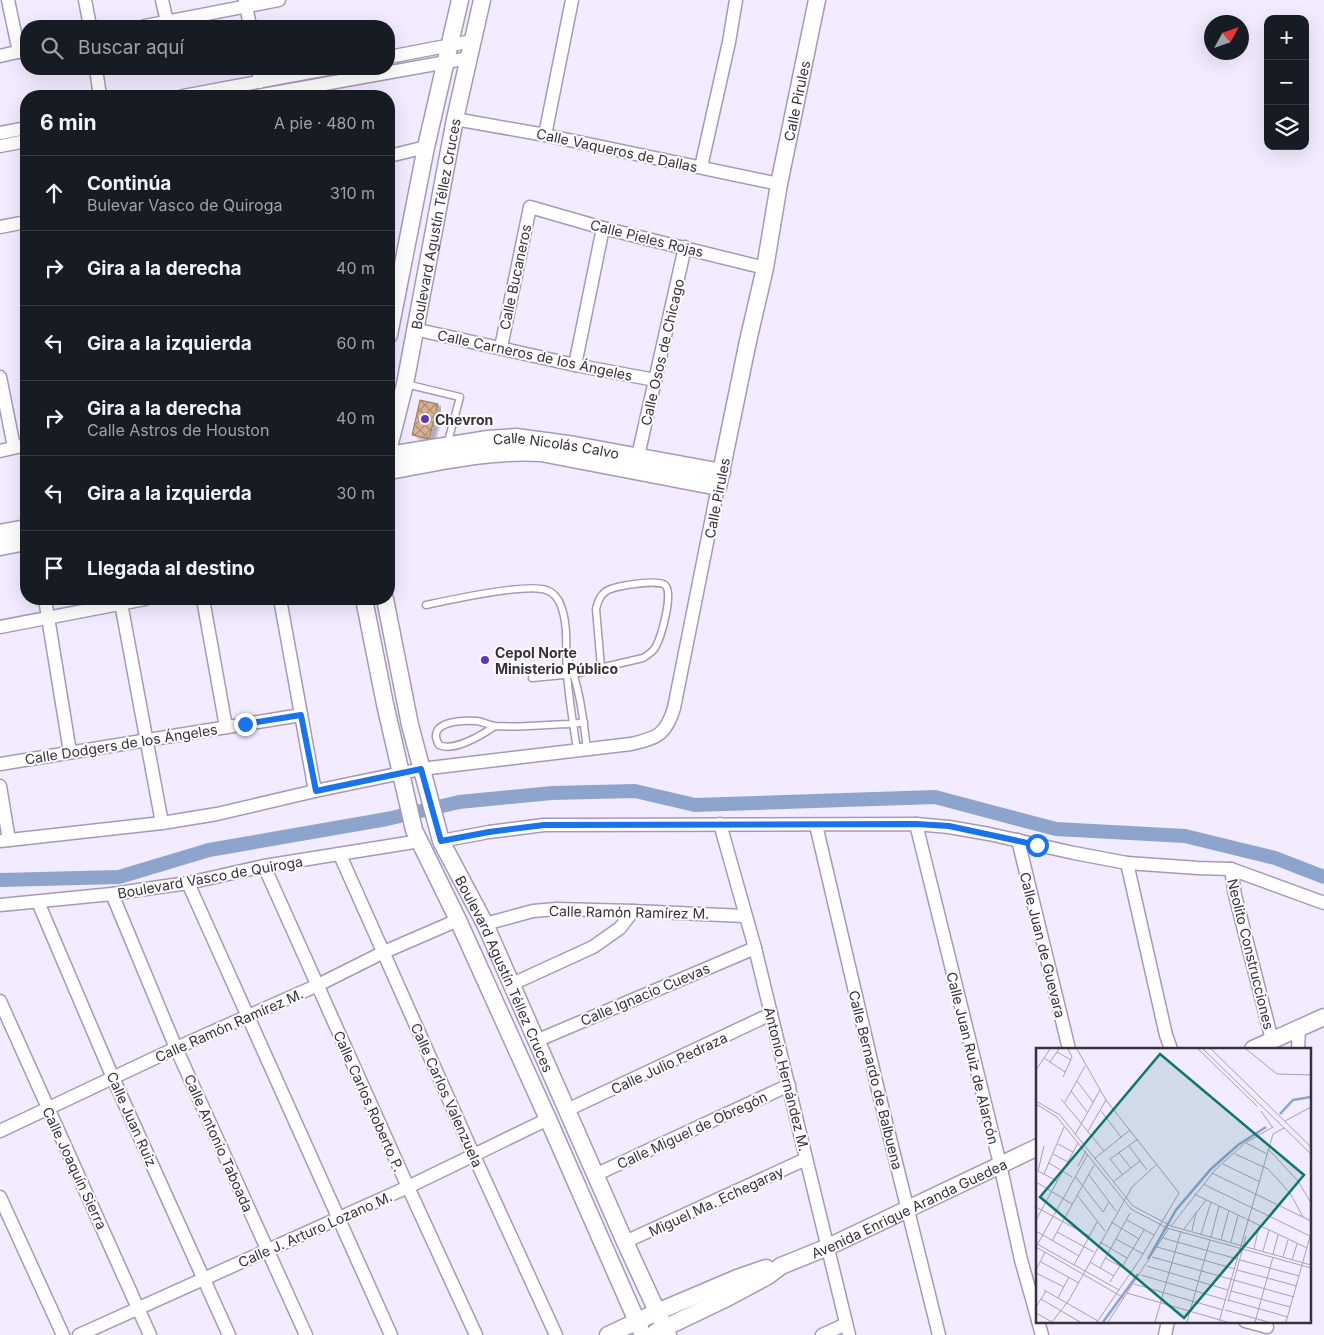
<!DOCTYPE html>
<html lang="es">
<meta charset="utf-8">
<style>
body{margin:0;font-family:Inter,sans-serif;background:#20242c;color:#f1f3f6}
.controls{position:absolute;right:15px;top:15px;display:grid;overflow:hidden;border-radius:10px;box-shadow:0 5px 20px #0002}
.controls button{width:45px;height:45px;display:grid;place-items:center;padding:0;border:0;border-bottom:1px solid #363941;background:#171b24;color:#f1f3f6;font:25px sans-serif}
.compass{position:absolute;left:1204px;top:15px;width:45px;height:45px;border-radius:50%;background:#171b24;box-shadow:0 5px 20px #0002;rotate:50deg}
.stop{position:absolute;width:15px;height:15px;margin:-11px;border:4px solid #1a73e8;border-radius:50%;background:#fff}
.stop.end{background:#1a73e8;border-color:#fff;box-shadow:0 1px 5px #0008}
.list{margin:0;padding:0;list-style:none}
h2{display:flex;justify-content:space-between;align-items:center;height:65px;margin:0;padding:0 20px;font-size:21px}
h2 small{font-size:16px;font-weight:400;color:#9ea1a6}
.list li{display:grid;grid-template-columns:32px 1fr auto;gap:15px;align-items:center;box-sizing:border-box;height:75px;padding:0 20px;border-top:1px solid #363941}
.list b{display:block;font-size:19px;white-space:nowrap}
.list p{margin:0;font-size:16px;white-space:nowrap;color:#9ea1a6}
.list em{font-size:16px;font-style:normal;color:#9ea1a6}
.icon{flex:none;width:28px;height:28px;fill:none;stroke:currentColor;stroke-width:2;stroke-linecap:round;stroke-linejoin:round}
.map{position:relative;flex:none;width:1324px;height:1335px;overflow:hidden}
.search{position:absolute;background:#171b24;box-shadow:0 5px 20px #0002;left:20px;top:20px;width:375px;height:55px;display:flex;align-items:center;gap:12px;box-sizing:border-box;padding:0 18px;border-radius:20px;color:#9ea1a6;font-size:19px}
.panel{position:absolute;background:#171b24;box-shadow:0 5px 20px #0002;left:20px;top:90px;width:375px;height:515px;border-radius:20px}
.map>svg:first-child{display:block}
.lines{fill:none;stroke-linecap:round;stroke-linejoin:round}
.canal{stroke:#8da5cc;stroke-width:14}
.building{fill:url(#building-cross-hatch);stroke:#927861;filter:url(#shadow)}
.service-casing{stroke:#a699b8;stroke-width:9}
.minor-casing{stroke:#a699b8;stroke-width:15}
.tertiary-casing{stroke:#a699b8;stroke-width:19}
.service{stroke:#fff;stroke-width:6}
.minor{stroke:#fff;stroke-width:12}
.tertiary{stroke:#fff;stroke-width:16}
.route{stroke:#1a73e8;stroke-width:6}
.poi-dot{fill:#6236ad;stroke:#fcfcfc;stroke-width:2}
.labels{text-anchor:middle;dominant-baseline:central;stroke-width:4;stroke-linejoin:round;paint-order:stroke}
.street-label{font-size:14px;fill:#36313d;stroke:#fcfcfc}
.poi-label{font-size:14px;font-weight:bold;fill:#36313d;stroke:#fcfcfc;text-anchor:start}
.inset-river{fill:none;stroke:#8da5cc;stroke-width:2.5}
.inset-road{fill:none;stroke:#a7a1b1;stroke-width:1}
.view{fill:#0f766e;fill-opacity:0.15;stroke:#0f766e;stroke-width:2.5}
.inset-edge{fill:none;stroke:#36313d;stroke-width:2.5}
</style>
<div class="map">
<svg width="1324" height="1335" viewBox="0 0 1324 1335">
<defs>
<pattern id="building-cross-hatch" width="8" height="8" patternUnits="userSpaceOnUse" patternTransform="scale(1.25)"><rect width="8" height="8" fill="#d6b090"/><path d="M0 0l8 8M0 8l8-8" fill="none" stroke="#ae9077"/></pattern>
<filter id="shadow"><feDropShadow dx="5.5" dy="3" stdDeviation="1" flood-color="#0004"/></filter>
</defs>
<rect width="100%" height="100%" fill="#f3ebff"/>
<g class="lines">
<path class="canal" d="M0,880L119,877L209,850L387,819L459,802L552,793L635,791L695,805L935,797L1056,829L1185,836L1275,858L1324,877"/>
</g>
<path class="building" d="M420,400L438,404L429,439L412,435Z"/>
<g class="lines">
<g class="service-casing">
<g id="service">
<path d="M406,384L460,397L447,445"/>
<path d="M426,605C449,600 528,583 546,590C553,592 559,599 561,606C569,627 565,652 567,674C569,699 573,724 577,750"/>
<path d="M568,659C580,688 583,718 587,749"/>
<path d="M532,678L574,674L643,658C648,655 652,652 655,648C661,638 674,593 665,585C657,579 612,586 605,592C599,597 598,602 596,609L601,667"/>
<path d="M495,726C482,735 454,752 439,745C425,721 463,720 477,721C483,722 489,725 496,726C519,728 550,724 573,724L584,722"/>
</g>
</g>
<g class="minor-casing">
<g id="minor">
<path d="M8,0L19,52"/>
<path d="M85,0L90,26"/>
<path d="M162,0L167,22"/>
<path d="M245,0L250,26"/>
<path d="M145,26L279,0"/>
<path d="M0,56L26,50"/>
<path d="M389,57L472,41"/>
<path d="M96,69L100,96"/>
<path d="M258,69L260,82"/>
<path d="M183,96L327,69"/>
<path d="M257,96L469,58"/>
<path d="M455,119L545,135L779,184"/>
<path d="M0,133L26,128"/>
<path d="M545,135L572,0"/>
<path d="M0,146L26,141"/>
<path d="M389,156L426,147"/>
<path d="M701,167L729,42L736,0"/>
<path d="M0,227L26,222"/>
<path d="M414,329L575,365L655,380"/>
<path d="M501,347L530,207L603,228L765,268"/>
<path d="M575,365L603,228"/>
<path d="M0,377L14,447"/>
<path d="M0,451L26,445"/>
<path d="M638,456L685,247"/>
<path d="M45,599L70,752"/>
<path d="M203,599L226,727"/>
<path d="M280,599L315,791"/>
<path d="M121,603L162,823"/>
<path d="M0,627L145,599"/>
<path d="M0,764L301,715"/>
<path d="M0,786L9,840"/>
<path d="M720,824L755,948L849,1335"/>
<path d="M916,824L1000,1164L1021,1260L1038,1320"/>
<path d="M816,825L878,1090L939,1335"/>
<path d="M1018,840L1069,1049"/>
<path d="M0,841L162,823L217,814L315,791L421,769L631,744C657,738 666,735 674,708L718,487"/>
<path d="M441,841L489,832L544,825L916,824L949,827L989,834L1074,853L1127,863L1198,868L1231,869L1324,903"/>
<path d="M340,855L474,1156L556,1335"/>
<path d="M1127,863L1166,1035L1171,1049"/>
<path d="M264,866L408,1187L476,1335"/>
<path d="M1231,869L1235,895L1272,1040"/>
<path d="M188,883L391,1335"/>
<path d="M112,894L176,1048L306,1335"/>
<path d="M38,902L113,1078L229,1335"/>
<path d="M0,905L112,894L152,888L188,883L264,866L420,841"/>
<path d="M485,924L533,911L556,909L633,911L745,916"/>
<path d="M510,985L593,947L620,928L633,911"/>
<path d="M0,1001L150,1335"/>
<path d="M536,1041L755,948"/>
<path d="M1298,1049L1299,1029"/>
<path d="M567,1110L771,1014"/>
<path d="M0,1131L176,1048L318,985L384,952L458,920"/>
<path d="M595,1175L789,1085"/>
<path d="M0,1197L63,1335"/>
<path d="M625,1242L806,1159"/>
<path d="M1038,1321L1042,1335"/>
<path d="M1245,1321L1267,1327"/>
<path d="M79,1335L408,1187L548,1119"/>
<path d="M822,1335L846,1324"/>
<path d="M1165,1335L1168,1321"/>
</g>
</g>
<g class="tertiary-casing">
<g id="tertiary">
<path d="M389,335L426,147L460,0"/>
<path id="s1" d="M389,447L405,384L455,119L482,0"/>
<path id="s2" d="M389,455L488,439L516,437L575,445L722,472"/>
<path id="s3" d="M389,471C439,462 489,450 541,453L718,487L748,341L765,268L779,184L817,0"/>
<path d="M0,533L26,528"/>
<path d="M0,547L26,542"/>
<path d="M364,599L385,704L414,830L458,920L548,1119L643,1335"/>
<path id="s4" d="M385,599L410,725L441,841L485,924L625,1242L668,1335"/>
<path d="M1253,1049L1324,1017"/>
<path id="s5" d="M656,1332L727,1298L768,1276L781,1266L828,1247L1038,1147"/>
<path d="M608,1335L657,1312L737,1278L766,1268"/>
</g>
</g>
<use href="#service" class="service"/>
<use href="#minor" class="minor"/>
<use href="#tertiary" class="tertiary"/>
</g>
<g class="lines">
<path class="route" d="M245,724L301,715L316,791L421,769L441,841L489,832L544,825L916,824L949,826L1037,845"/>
</g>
<g class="poi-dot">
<circle cx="425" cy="419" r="5"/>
<circle cx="485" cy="660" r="5"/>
</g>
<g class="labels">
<g class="street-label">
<text stroke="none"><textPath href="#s3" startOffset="728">Calle Pirules</textPath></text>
<text transform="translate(617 150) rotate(12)">Calle Vaqueros de Dallas</text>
<text stroke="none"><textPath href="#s1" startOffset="228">Boulevard Agustín Téllez Cruces</textPath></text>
<text transform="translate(647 238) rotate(14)">Calle Pieles Rojas</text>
<text transform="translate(515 277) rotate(-78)">Calle Bucaneros</text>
<text transform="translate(662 352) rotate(-77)">Calle Osos de Chicago</text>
<text transform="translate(535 355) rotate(12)">Calle Carneros de los Ángeles</text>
<text stroke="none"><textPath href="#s2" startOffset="169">Calle Nicolás Calvo</textPath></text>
<text transform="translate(717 498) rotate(-79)">Calle Pirules</text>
<text transform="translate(121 744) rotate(-9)">Calle Dodgers de los Ángeles</text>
<text transform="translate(210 877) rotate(-10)">Boulevard Vasco de Quiroga</text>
<text transform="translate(629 912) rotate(1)">Calle Ramón Ramírez M.</text>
<text transform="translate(1043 945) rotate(76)">Calle Juan de Guevara</text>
<text transform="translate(1251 954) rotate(76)">Neolito Construcciones</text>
<text stroke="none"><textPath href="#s4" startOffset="396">Boulevard Agustín Téllez Cruces</textPath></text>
<text transform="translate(645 994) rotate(-23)">Calle Ignacio Cuevas</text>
<text transform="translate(229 1025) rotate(-24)">Calle Ramón Ramírez M.</text>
<text transform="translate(973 1058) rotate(76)">Calle Juan Ruiz de Alarcón</text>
<text transform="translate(669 1063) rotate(-25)">Calle Julio Pedraza</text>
<text transform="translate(787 1079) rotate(76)">Antonio Hernández M.</text>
<text transform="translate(876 1080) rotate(76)">Calle Bernardo de Balbuena</text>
<text transform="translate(447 1095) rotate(66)">Calle Carlos Valenzuela</text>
<text transform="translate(369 1101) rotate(66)">Calle Carlos Roberto P.</text>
<text transform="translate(132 1119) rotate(66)">Calle Juan Ruiz</text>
<text transform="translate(692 1130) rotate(-25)">Calle Miguel de Obregón</text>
<text transform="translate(219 1143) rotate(66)">Calle Antonio Taboada</text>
<text transform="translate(75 1168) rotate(65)">Calle Joaquín Sierra</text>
<text transform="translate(716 1201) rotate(-25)">Miguel Ma. Echegaray</text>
<text stroke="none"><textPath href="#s5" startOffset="282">Avenida Enrique Aranda Guedea</textPath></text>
<text transform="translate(315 1229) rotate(-24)">Calle J. Arturo Lozano M.</text>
</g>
<g class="poi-label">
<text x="435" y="419">Chevron</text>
<text x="495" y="652">Cepol Norte<tspan x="495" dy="16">Ministerio Público</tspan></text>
</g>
</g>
<g transform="translate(1036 1048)">
<rect width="275" height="275" fill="#f3ebff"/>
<path class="inset-river" d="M244,66L257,52L275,49M112,211L140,162L175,121L202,97L230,79M67,274L102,226"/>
<path class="inset-road" d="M41,1L70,52L143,145L104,211L61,274M162,1L221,58M167,1L275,106M175,1L275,99M210,1L241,26L275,27M21,4L35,12M8,10L29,24M14,14L23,1M0,22L14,1M27,29L36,9L32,1M41,33L57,54M35,43L51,64M25,51L68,103M0,53L24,67L97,158L135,178L275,217M29,54L49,18M0,56L21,69L95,161L131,180L275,220M65,63L85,89M225,63L237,80M249,73L275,59M52,83L70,52M39,87L64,42M210,95L231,106M22,96L37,104M8,98L2,123L21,133M93,98L111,122M233,102L262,133L275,155M83,105L95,120M17,106L32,114M199,106L232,121L254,145L267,169M58,111L94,82M13,115L36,129M187,116L224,134M42,118L50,103M176,125L275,173M8,126L28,79M53,127L80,163M87,127L74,111L102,91M39,128L67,164L73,154M0,134L36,156M77,134L104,113M167,136L274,188M158,146L271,200M41,147L69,183M0,159L53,188M0,172L42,95M91,172L118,187M75,174L103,191M135,178L179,122L209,95L237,79M148,181L170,152M0,183L43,208M156,183L160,164M21,184L58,204M165,186L175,154M175,189L183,158M127,190L201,211M80,191L107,206M185,192L193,162M16,193L58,117M64,194L91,210M195,194L202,167M1,196L83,242M0,199L52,106M0,199L88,250M121,199L199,221M218,201L223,178M227,203L233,182M237,206L242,187M116,209L258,249M247,209L252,192M69,210L95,224M204,212L263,228M256,212L261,196M5,214L43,235M54,214L78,228M38,217L61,174M111,218L192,242M86,219L108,182M64,220L94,165M0,222L9,204M201,222L261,238M0,225L28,239M105,227L190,252M74,234L84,218M98,236L187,262M8,242L62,273M195,243L254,259M91,245L191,274M22,250L33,229M5,251L44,274M192,252L252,269M192,254L210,188M0,259L10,243M189,262L232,274M0,265L16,274M16,274L33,252L96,139L121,116M72,274L133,180M119,274L145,183M151,274L174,192M183,274L237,86L248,80M219,274L237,209M250,274L275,185"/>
<path class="view" d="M124,6L268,127L148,270L4,149Z"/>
<rect width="275" height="275" class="inset-edge"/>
</g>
</svg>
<div class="controls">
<button>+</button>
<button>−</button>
<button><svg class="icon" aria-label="layers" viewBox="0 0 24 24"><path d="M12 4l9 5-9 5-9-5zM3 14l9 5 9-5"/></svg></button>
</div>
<svg class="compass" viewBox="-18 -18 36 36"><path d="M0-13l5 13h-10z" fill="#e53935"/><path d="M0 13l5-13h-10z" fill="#9ea1a6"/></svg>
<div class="stop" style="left:1037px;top:845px"></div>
<div class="stop end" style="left:245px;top:724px"></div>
<div class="search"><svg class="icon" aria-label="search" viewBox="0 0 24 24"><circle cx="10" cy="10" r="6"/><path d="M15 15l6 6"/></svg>Buscar aquí</div>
<section class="panel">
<h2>6 min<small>A pie · 480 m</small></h2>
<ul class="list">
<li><svg class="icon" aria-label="ahead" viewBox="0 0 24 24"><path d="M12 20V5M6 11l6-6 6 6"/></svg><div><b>Continúa</b><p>Bulevar Vasco de Quiroga</p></div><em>310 m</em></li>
<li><svg class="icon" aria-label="right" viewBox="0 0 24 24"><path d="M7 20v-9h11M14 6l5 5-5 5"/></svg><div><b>Gira a la derecha</b></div><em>40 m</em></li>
<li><svg class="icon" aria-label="left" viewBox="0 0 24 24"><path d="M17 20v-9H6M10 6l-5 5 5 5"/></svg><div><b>Gira a la izquierda</b></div><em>60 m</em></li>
<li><svg class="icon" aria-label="right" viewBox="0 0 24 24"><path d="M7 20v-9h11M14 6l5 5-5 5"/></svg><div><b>Gira a la derecha</b><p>Calle Astros de Houston</p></div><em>40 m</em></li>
<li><svg class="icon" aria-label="left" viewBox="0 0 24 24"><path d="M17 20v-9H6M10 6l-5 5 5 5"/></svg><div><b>Gira a la izquierda</b></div><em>30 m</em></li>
<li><svg class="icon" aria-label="arrive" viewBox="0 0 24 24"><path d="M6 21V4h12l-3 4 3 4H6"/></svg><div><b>Llegada al destino</b></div></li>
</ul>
</section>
</div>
